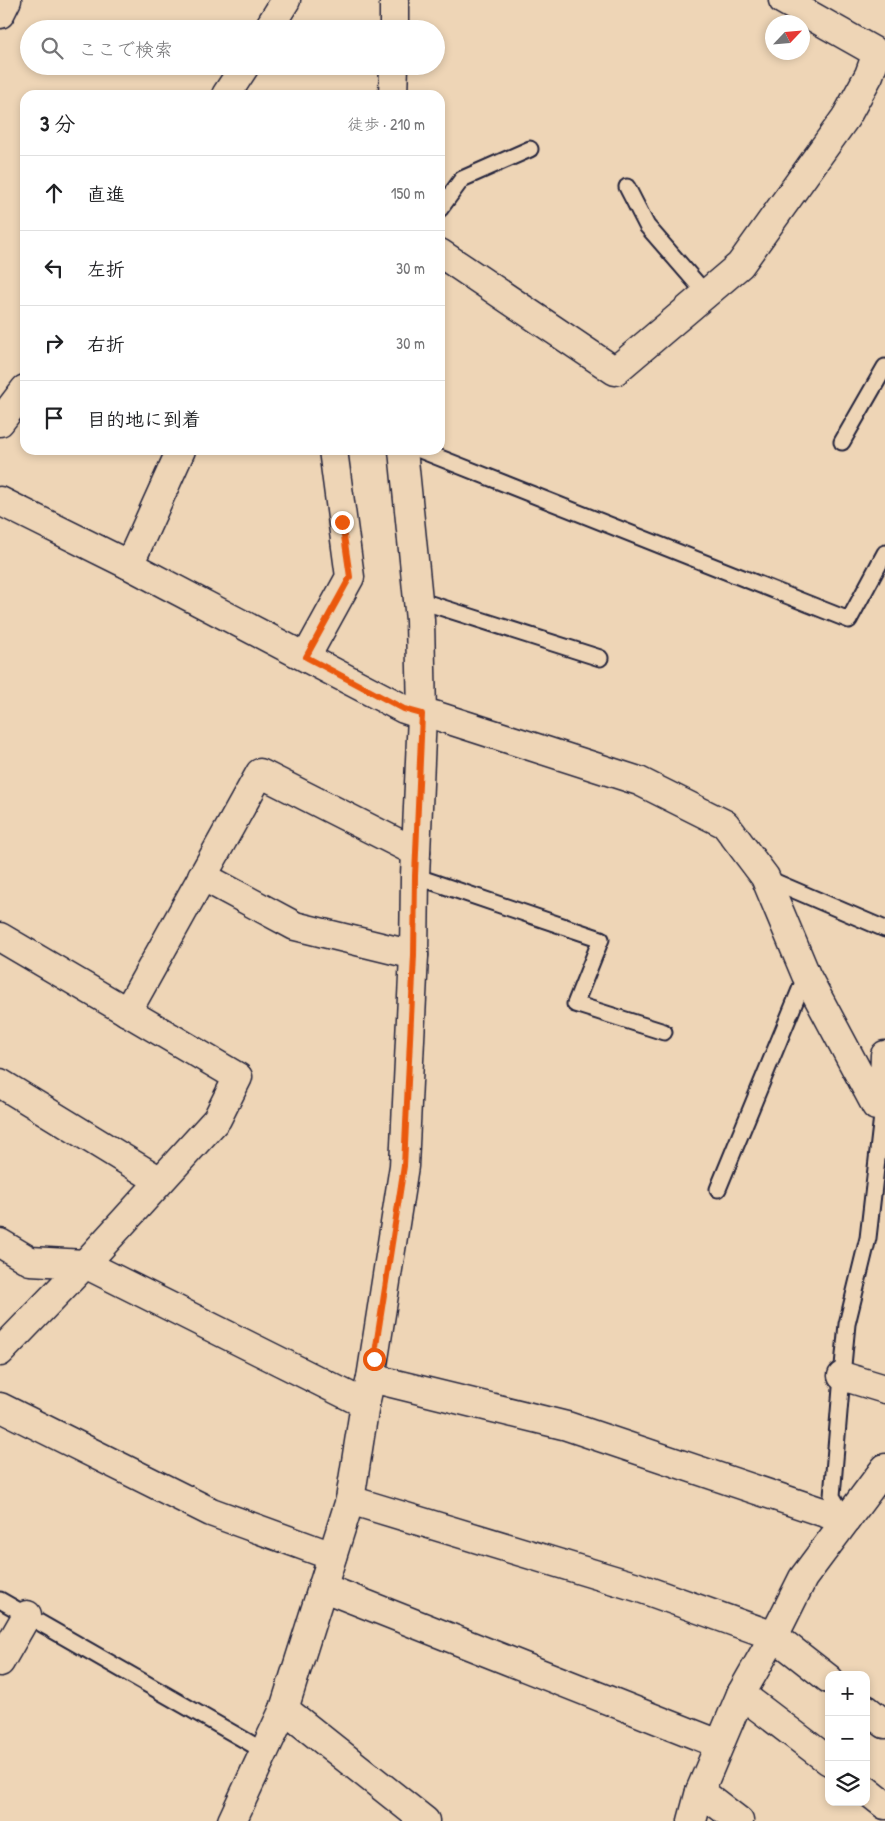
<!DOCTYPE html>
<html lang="ja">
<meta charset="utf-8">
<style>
body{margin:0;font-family:"Patrick Hand","Klee One",sans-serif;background:#f2f2f2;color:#202124}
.controls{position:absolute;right:15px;bottom:15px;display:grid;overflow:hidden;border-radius:10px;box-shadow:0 2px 8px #0003}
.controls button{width:45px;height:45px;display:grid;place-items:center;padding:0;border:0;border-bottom:1px solid #e0e0e0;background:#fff;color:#202124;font:25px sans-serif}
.compass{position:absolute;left:765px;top:15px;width:45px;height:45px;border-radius:50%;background:#fff;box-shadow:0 2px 8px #0003;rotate:64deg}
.stop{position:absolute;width:15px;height:15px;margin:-11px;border:4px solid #ea580c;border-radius:50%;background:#fff}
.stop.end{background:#ea580c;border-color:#fff;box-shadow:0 1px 5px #0008}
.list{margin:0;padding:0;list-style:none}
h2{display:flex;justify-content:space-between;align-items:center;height:65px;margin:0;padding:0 20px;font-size:21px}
h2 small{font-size:16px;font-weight:400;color:#757577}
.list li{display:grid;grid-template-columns:32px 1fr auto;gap:15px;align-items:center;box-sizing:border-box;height:75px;padding:0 20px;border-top:1px solid #e0e0e0}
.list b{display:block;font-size:19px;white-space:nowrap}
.list em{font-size:16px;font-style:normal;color:#757577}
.icon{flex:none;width:28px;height:28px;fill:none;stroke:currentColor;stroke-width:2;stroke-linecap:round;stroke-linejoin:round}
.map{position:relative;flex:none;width:885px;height:1821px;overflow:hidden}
.search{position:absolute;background:#fff;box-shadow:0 2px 8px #0003;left:20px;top:20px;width:425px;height:55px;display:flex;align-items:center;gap:12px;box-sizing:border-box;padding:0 18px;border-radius:28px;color:#757577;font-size:19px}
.panel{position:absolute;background:#fff;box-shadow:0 2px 8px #0003;left:20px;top:90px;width:425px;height:365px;border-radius:15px}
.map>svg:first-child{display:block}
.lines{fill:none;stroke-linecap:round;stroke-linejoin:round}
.service-casing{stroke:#22223b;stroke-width:19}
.minor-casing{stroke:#22223b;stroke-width:31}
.service{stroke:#eed5b6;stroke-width:15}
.minor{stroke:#eed5b6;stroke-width:28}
.route{stroke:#ea580c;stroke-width:6}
</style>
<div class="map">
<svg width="885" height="1821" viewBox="0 0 885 1821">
<rect width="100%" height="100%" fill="#eed5b6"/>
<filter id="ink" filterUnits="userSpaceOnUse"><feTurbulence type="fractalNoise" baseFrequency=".02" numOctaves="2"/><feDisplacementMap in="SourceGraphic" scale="10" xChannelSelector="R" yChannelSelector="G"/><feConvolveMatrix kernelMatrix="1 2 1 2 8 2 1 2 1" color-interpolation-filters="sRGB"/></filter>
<g filter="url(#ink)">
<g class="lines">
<g class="service-casing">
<g id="service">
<path d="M627,187L647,226L706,294"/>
<path d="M440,209L462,179L530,149"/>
<path d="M842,442L885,367"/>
<path d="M420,450L849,620L885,553"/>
<path d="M418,600L600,658"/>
<path d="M415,876L601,939L575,1004L664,1032"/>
<path d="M766,878L885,929"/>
<path d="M718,1189L806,975"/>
<path d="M845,1518L832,1496L842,1376L847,1324L868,1238L883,1107"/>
<path d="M0,1600L264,1751"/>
</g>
</g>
<g class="minor-casing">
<g id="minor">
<path d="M394,0V29"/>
<path d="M0,14L7,0"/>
<path d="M268,29L286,0"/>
<path d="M226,95L245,66"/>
<path d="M393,95L394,66"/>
<path d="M440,253L615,371L740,265L846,117L869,75L877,53L783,0"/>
<path d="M0,422L25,389"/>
<path d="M0,501L129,565L404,709L422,715H434L639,781L725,824L765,877L806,975L876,1106L883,1107L885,1055"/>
<path d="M129,565L181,450"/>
<path d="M306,657L350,577L333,450"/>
<path d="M202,876L295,926L414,955"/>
<path d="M0,937L238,1077L217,1119L85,1264L0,1352"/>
<path d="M127,1012L260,773L416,852"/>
<path d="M0,1083L160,1181"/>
<path d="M0,1243L30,1261L85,1264L365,1404"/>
<path d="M842,1376L885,1389"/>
<path d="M371,1378L567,1426L846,1520"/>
<path d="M0,1407L211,1512L332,1556"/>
<path d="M350,1500L637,1587L774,1636L829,1679"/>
<path d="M322,1587L719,1744"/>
<path d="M0,1662L27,1615"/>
<path d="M741,1694L829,1761"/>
<path d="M284,1709L425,1821"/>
<path d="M866,1709L885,1724"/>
<path d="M866,1790L885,1805"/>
<path d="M700,1791L739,1821"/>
<path d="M232,1821L284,1709L350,1500L365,1404L371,1378L404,1166L414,955L415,876L422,715L420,620L403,450"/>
<path d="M692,1821L700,1791L741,1694L774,1636L803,1578L885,1468"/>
</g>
</g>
<use href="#service" class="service"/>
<use href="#minor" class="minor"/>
</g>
</g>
<g class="lines" filter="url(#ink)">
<path class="route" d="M342,522L350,577L306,657L404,709L422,714L415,876L414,955L404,1166L374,1359"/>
</g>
</svg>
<div class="controls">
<button>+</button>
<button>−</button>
<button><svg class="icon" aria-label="layers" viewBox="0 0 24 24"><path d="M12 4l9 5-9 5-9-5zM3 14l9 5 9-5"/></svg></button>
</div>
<svg class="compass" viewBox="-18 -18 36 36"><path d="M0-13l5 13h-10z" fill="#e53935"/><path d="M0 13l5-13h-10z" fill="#757577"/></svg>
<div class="stop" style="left:374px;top:1359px"></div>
<div class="stop end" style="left:342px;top:522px"></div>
<div class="search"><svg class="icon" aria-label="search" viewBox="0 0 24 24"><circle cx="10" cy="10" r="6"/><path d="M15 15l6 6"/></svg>ここで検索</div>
<section class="panel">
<h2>3 分<small>徒歩 · 210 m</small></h2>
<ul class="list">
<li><svg class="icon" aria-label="ahead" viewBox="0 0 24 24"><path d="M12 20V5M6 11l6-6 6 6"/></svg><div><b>直進</b></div><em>150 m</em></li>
<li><svg class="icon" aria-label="left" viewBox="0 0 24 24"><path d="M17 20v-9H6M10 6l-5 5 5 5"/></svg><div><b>左折</b></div><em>30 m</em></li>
<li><svg class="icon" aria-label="right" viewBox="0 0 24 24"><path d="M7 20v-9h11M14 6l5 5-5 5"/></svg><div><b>右折</b></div><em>30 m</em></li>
<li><svg class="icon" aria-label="arrive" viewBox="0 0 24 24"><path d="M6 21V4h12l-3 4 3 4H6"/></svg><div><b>目的地に到着</b></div></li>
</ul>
</section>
</div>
